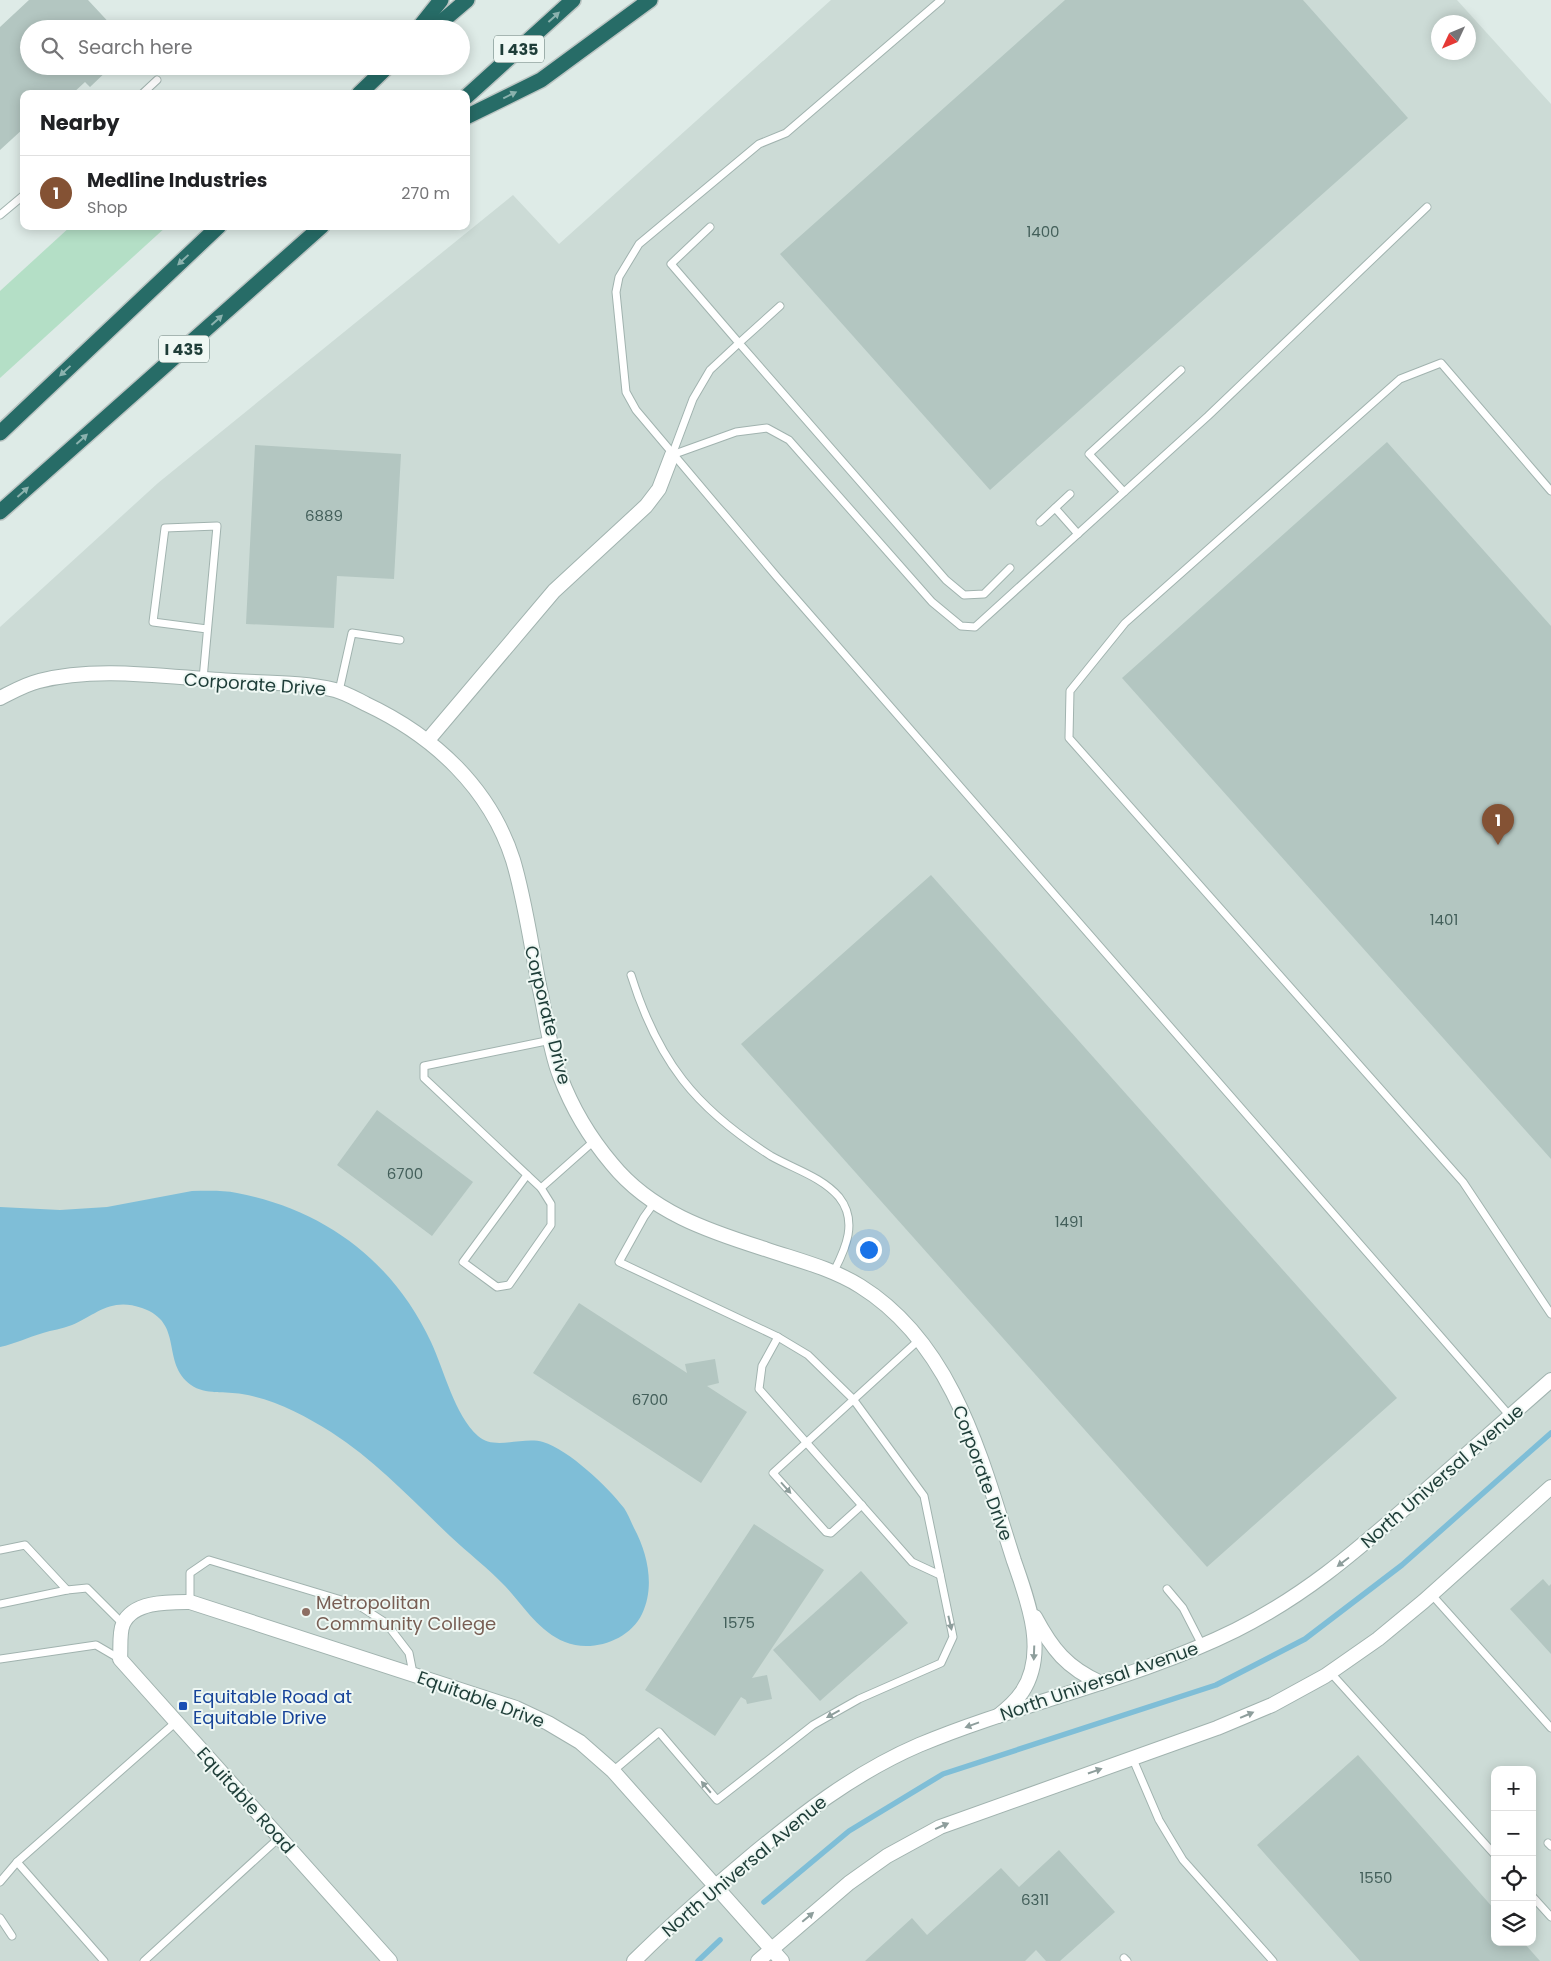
<!DOCTYPE html>
<meta charset="utf-8">
<style>
body{margin:0;font-family:Poppins,sans-serif;background:#f2f2f2;color:#202124}
.controls{position:absolute;right:15px;bottom:15px;display:grid;overflow:hidden;border-radius:10px;box-shadow:0 2px 12px #0003}
.controls button{width:45px;height:45px;display:grid;place-items:center;padding:0;border:0;border-bottom:1px solid #e0e0e0;background:#fff;color:#202124;font:25px sans-serif}
.compass{position:absolute;left:1431px;top:15px;width:45px;height:45px;border-radius:50%;background:#fff;box-shadow:0 2px 12px #0003;rotate:226deg}
.you{position:absolute;left:868px;top:1249px;width:18px;height:18px;margin:-12px;border:4px solid #fff;border-radius:50%;background:#1a73e8;box-shadow:0 0 0 8px #1a73e833}
.badge{display:grid;place-items:center;width:32px;height:32px;border-radius:50%;background:#845234;color:#fff;font-size:16px;font-weight:700}
.pin{position:absolute;translate:-50% -41px;filter:drop-shadow(0 1px 2px #0008)}
.pin::after{content:'';position:absolute;top:26px;width:18px;height:15px;background:inherit;clip-path:polygon(0 0,100% 0,50% 100%)}
.list{margin:0;padding:0;list-style:none}
h2{display:flex;justify-content:space-between;align-items:center;height:65px;margin:0;padding:0 20px;font-size:21px}
h2 small{font-size:16px;font-weight:400;color:#757577}
.list li{display:grid;grid-template-columns:32px 1fr auto;gap:15px;align-items:center;box-sizing:border-box;height:75px;padding:0 20px;border-top:1px solid #e0e0e0}
.list b{display:block;font-size:19px;white-space:nowrap}
.list p{margin:0;font-size:16px;white-space:nowrap;color:#757577}
.list em{font-size:16px;font-style:normal;color:#757577}
.icon{flex:none;width:28px;height:28px;fill:none;stroke:currentColor;stroke-width:2;stroke-linecap:round;stroke-linejoin:round}
.map{position:relative;flex:none;width:1551px;height:1961px;overflow:hidden}
.search{position:absolute;background:#fff;box-shadow:0 2px 12px #0003;left:20px;top:20px;width:450px;height:55px;display:flex;align-items:center;gap:12px;box-sizing:border-box;padding:0 18px;border-radius:28px;color:#757577;font-size:19px}
.panel{position:absolute;background:#fff;box-shadow:0 2px 12px #0003;left:20px;top:90px;width:450px;height:140px;border-radius:10px}
.map>svg:first-child{display:block}
.built{fill:#ccdbd6;fill-rule:evenodd}
.green{fill:#b4dfc6}
.water{fill:#7fbed7}
.lines{fill:none;stroke-linecap:round;stroke-linejoin:round}
.stream{stroke:#7fbed7;stroke-width:5.5}
.building{fill:#b3c6c1}
.service-casing{stroke:#a1b3af;stroke-width:9}
.minor-casing{stroke:#a1b3af;stroke-width:16}
.motorway-casing{stroke:#bcc5c3;stroke-width:18}
.service{stroke:#fff;stroke-width:7}
.minor{stroke:#fff;stroke-width:14}
.motorway{stroke:#276c67;stroke-width:15}
.oneway{fill:#8bb2ae}
.oneway2{fill:#8e9e9c}
.education-dot{fill:#8d6e63;stroke:#eff8f4;stroke-width:2}
.transit-dot{fill:#1a4fb4;stroke:#eff8f4;stroke-width:2}
.labels{text-anchor:middle;dominant-baseline:central;stroke-width:4;stroke-linejoin:round;paint-order:stroke}
.number-label{font-size:15px;fill:#435f5a}
.shield{fill:#eff8f4;stroke:#5d7570;stroke-width:1}
.shield-label{font-size:16px;font-weight:bold;fill:#1e3d38}
.street-label{font-size:18px;fill:#1e3d38;stroke:#eff8f4}
.education-label{font-size:18px;fill:#785e54;stroke:#eff8f4;text-anchor:start}
.transit-label{font-size:18px;fill:#164399;stroke:#eff8f4;text-anchor:start}
</style>
<div class="map">
<svg width="1551" height="1961" viewBox="0 0 1551 1961">
<rect width="100%" height="100%" fill="#deebe7"/>
<path class="built" d="M831,0H1457L1551,104V1961H0V627L158,483L513,195L559,244ZM1438,22H1468V52H1438ZM1495,1770H1532V1942H1495Z"/>
<path class="green" d="M71,226H167L0,378V291Z"/>
<path class="water" d="M192,1191C206,1191 222,1190 237,1193C325,1210 393,1261 431,1342C445,1372 454,1414 478,1436C494,1451 523,1436 543,1442C569,1450 608,1487 624,1508C628,1514 631,1522 634,1528C648,1554 655,1587 642,1614C629,1641 591,1653 565,1642C538,1631 524,1606 505,1586C488,1568 468,1553 450,1536C411,1499 376,1461 331,1432C304,1415 274,1399 242,1394C226,1391 205,1395 191,1385C160,1362 185,1323 142,1308C111,1297 97,1314 72,1325C62,1329 52,1330 43,1333C28,1337 15,1344 0,1347V1207L60,1210L107,1207Z"/>
<g class="lines">
<g class="stream">
<path d="M764,1902L849,1831L943,1774L1216,1685L1305,1639L1402,1565L1551,1433"/>
<path d="M698,1961L720,1940"/>
</g>
</g>
<g class="building">
<path d="M29,0H88L115,29H29V66H112L90,87L85,82L72,94H24V128L0,150V27Z"/>
<path d="M1065,0H1303L1408,118L990,490L780,254Z"/>
<path d="M1387,442L1551,626V1159L1122,678Z"/>
<path d="M255,445L401,454L394,579L337,576L334,628L246,624Z"/>
<path d="M931,875L1397,1398L1207,1567L741,1044Z"/>
<path d="M377,1110L473,1182L432,1236L337,1165Z"/>
<path d="M579,1303L687,1373L685,1364L715,1359L719,1383L707,1386L747,1412L701,1483L533,1373Z"/>
<path d="M754,1524L824,1570L752,1678L767,1675L772,1699L747,1704L746,1700L741,1697L715,1736L645,1690Z"/>
<path d="M861,1571L908,1623L820,1701L773,1650Z"/>
<path d="M1543,1579L1549,1586L1551,1584V1654L1510,1609Z"/>
<path d="M1358,1755L1495,1910V1942H1523L1540,1961H1360L1257,1845Z"/>
<path d="M1059,1850L1115,1912L1060,1961H1046L1036,1950L1025,1961H865L912,1918L927,1935L1001,1868L1019,1887Z"/>
</g>
<g class="lines">
<g class="service-casing">
<g id="service">
<path d="M941,0L786,133L759,144L639,244L619,277L616,292L626,392L636,410L777,577L1510,1416"/>
<path d="M142,94L157,80"/>
<path d="M0,215L24,195"/>
<path d="M780,306L739,343L946,580L964,595L984,594L1010,568"/>
<path d="M672,455L736,432L767,428L789,440L932,602L961,626L975,627L1208,416L1427,207"/>
<path d="M672,455L693,399L710,370L739,343L671,264L710,227"/>
<path d="M1551,491L1441,363L1400,379L1125,623L1070,691L1069,738L1463,1182L1551,1314"/>
<path d="M1124,492L1089,454L1181,370"/>
<path d="M1055,508L1078,534"/>
<path d="M1040,522L1070,494"/>
<path d="M203,679L217,526L165,528L153,622L207,629"/>
<path d="M339,691L352,633L400,640"/>
<path d="M631,975C658,1061 695,1108 771,1156C794,1169 822,1177 839,1197C858,1221 846,1248 834,1271"/>
<path d="M551,1040L424,1066V1078L541,1188L594,1141"/>
<path d="M527,1175L463,1262L497,1287L509,1285L551,1225V1204L541,1188"/>
<path d="M778,1337L762,1366L759,1389L912,1562L940,1575"/>
<path d="M862,1505L831,1533L826,1532L773,1473L920,1339"/>
<path d="M0,1550L25,1545L67,1590L87,1588L123,1624"/>
<path d="M1167,1589L1183,1608L1202,1645"/>
<path d="M1432,1595L1551,1728"/>
<path d="M190,1602V1573L209,1560L358,1605L386,1623L409,1653L413,1673"/>
<path d="M0,1604L67,1590"/>
<path d="M0,1659L96,1645L120,1659"/>
<path d="M1330,1672L1495,1855"/>
<path d="M1132,1757L1159,1820L1183,1860L1273,1961"/>
<path d="M613,1771L659,1732L717,1800L813,1725L859,1699L941,1663L953,1637L924,1496L853,1399L808,1355L778,1337L619,1262L644,1217L654,1203"/>
<path d="M1548,1843L1551,1846"/>
<path d="M17,1862L104,1961"/>
<path d="M0,1882L17,1862L176,1722"/>
<path d="M1532,1896L1551,1917"/>
<path d="M0,1918L12,1936"/>
<path d="M1124,1958L1127,1961"/>
<path d="M144,1961L280,1837"/>
</g>
</g>
<g class="minor-casing">
<g id="minor">
<path d="M0,698C12,692 26,684 39,681C99,665 172,678 234,681C267,683 303,682 335,690C346,693 356,699 366,704C434,736 490,788 513,860C525,900 531,945 539,985C546,1015 549,1048 560,1076C572,1108 590,1138 612,1164C651,1212 708,1231 765,1249C797,1260 831,1268 860,1286C955,1345 982,1462 1014,1561C1028,1601 1048,1653 1022,1692C1016,1701 1007,1709 998,1716"/>
<path d="M428,740L554,591L646,506L659,489L672,455"/>
<path d="M1035,1617C1052,1649 1067,1668 1101,1683"/>
<path d="M390,1961L120,1659C121,1649 119,1633 123,1624C133,1601 169,1602 190,1602L516,1708L548,1723L580,1742L613,1771L782,1961"/>
<path d="M634,1961C669,1926 707,1893 745,1861C799,1816 854,1773 919,1745C1022,1702 1135,1680 1236,1630C1308,1594 1358,1549 1418,1497C1462,1458 1507,1419 1551,1380"/>
<path d="M758,1961L849,1883L887,1856L940,1827L1217,1728L1272,1705L1325,1676L1378,1639L1424,1601L1551,1487"/>
</g>
</g>
<g class="motorway-casing">
<g id="motorway">
<path d="M418,29L441,0"/>
<path d="M433,29L467,0"/>
<path d="M359,94L388,66"/>
<path d="M466,97L573,0"/>
<path d="M466,117L541,80L650,0"/>
<path d="M0,433L219,226"/>
<path d="M0,512L322,226"/>
</g>
</g>
<use href="#service" class="service"/>
<use href="#minor" class="minor"/>
<use href="#motorway" class="motorway"/>
</g>
<defs><path id="oneway-solid" d="M-6-.8H1V-3.2L6.5 0L1 3.2V.8H-6Z" transform="scale(1.25)"/></defs>
<g class="oneway">
<use href="#oneway-solid" transform="translate(554 17) rotate(-42)"/>
<use href="#oneway-solid" transform="translate(510 95) rotate(-26)"/>
<use href="#oneway-solid" transform="translate(183 260) rotate(137)"/>
<use href="#oneway-solid" transform="translate(217 320) rotate(-42)"/>
<use href="#oneway-solid" transform="translate(65 371) rotate(137)"/>
<use href="#oneway-solid" transform="translate(82 439) rotate(-42)"/>
<use href="#oneway-solid" transform="translate(23 492) rotate(-42)"/>
</g>
<g class="oneway2">
<use href="#oneway-solid" transform="translate(786 1488) rotate(48)"/>
<use href="#oneway-solid" transform="translate(1343 1562) rotate(143)"/>
<use href="#oneway-solid" transform="translate(950 1623) rotate(77)"/>
<use href="#oneway-solid" transform="translate(1034 1653) rotate(92)"/>
<use href="#oneway-solid" transform="translate(833 1714) rotate(151)"/>
<use href="#oneway-solid" transform="translate(1247 1715) rotate(-23)"/>
<use href="#oneway-solid" transform="translate(972 1725) rotate(160)"/>
<use href="#oneway-solid" transform="translate(1095 1771) rotate(-19)"/>
<use href="#oneway-solid" transform="translate(706 1787) rotate(-130)"/>
<use href="#oneway-solid" transform="translate(942 1826) rotate(-24)"/>
<use href="#oneway-solid" transform="translate(808 1917) rotate(-40)"/>
</g>
<circle class="education-dot" cx="306" cy="1612" r="5"/>
<rect class="transit-dot" x="178" y="1701" width="10" height="10" rx="2.5"/>
<g class="labels">
<g class="number-label">
<text x="1043" y="231">1400</text>
<text x="324" y="515">6889</text>
<text x="1444" y="919">1401</text>
<text x="405" y="1173">6700</text>
<text x="1069" y="1221">1491</text>
<text x="650" y="1399">6700</text>
<text x="739" y="1622">1575</text>
<text x="1376" y="1877">1550</text>
<text x="1035" y="1899">6311</text>
</g>
<g class="shield">
<rect x="494" y="35.5" width="50" height="27" rx="4"/>
<rect x="159" y="335.5" width="50" height="27" rx="4"/>
</g>
<g class="shield-label">
<text x="519" y="49">I 435</text>
<text x="184" y="349">I 435</text>
</g>
<g class="street-label">
<text transform="translate(255 684) rotate(4)">Corporate Drive</text>
<text transform="translate(548 1015) rotate(76)">Corporate Drive</text>
<text transform="translate(983 1473) rotate(70)">Corporate Drive</text>
<text transform="translate(1442 1476) rotate(-41)">North Universal Avenue</text>
<text transform="translate(1099 1681) rotate(-19)">North Universal Avenue</text>
<text transform="translate(481 1699) rotate(20)">Equitable Drive</text>
<text transform="translate(246 1800) rotate(48)">Equitable Road</text>
<text transform="translate(744 1866) rotate(-40)">North Universal Avenue</text>
</g>
<g class="education-label">
<text x="316" y="1602">Metropolitan<tspan x="316" dy="21">Community College</tspan></text>
</g>
<g class="transit-label">
<text x="193" y="1696">Equitable Road at<tspan x="193" dy="21">Equitable Drive</tspan></text>
</g>
</g>
</svg>
<div class="controls">
<button>+</button>
<button>−</button>
<button><svg class="icon" aria-label="locate" viewBox="0 0 24 24"><circle cx="12" cy="12" r="6"/><path d="M12 2v4M12 18v4M2 12h4M18 12h4"/></svg></button>
<button><svg class="icon" aria-label="layers" viewBox="0 0 24 24"><path d="M12 4l9 5-9 5-9-5zM3 14l9 5 9-5"/></svg></button>
</div>
<svg class="compass" viewBox="-18 -18 36 36"><path d="M0-13l5 13h-10z" fill="#e53935"/><path d="M0 13l5-13h-10z" fill="#757577"/></svg>
<div class="you"></div>
<div class="pin badge" style="left:1498px;top:845px">1</div>
<div class="search"><svg class="icon" aria-label="search" viewBox="0 0 24 24"><circle cx="10" cy="10" r="6"/><path d="M15 15l6 6"/></svg>Search here</div>
<section class="panel">
<h2>Nearby<small></small></h2>
<ul class="list">
<li><span class="badge">1</span><div><b>Medline Industries</b><p>Shop</p></div><em>270 m</em></li>
</ul>
</section>
</div>
